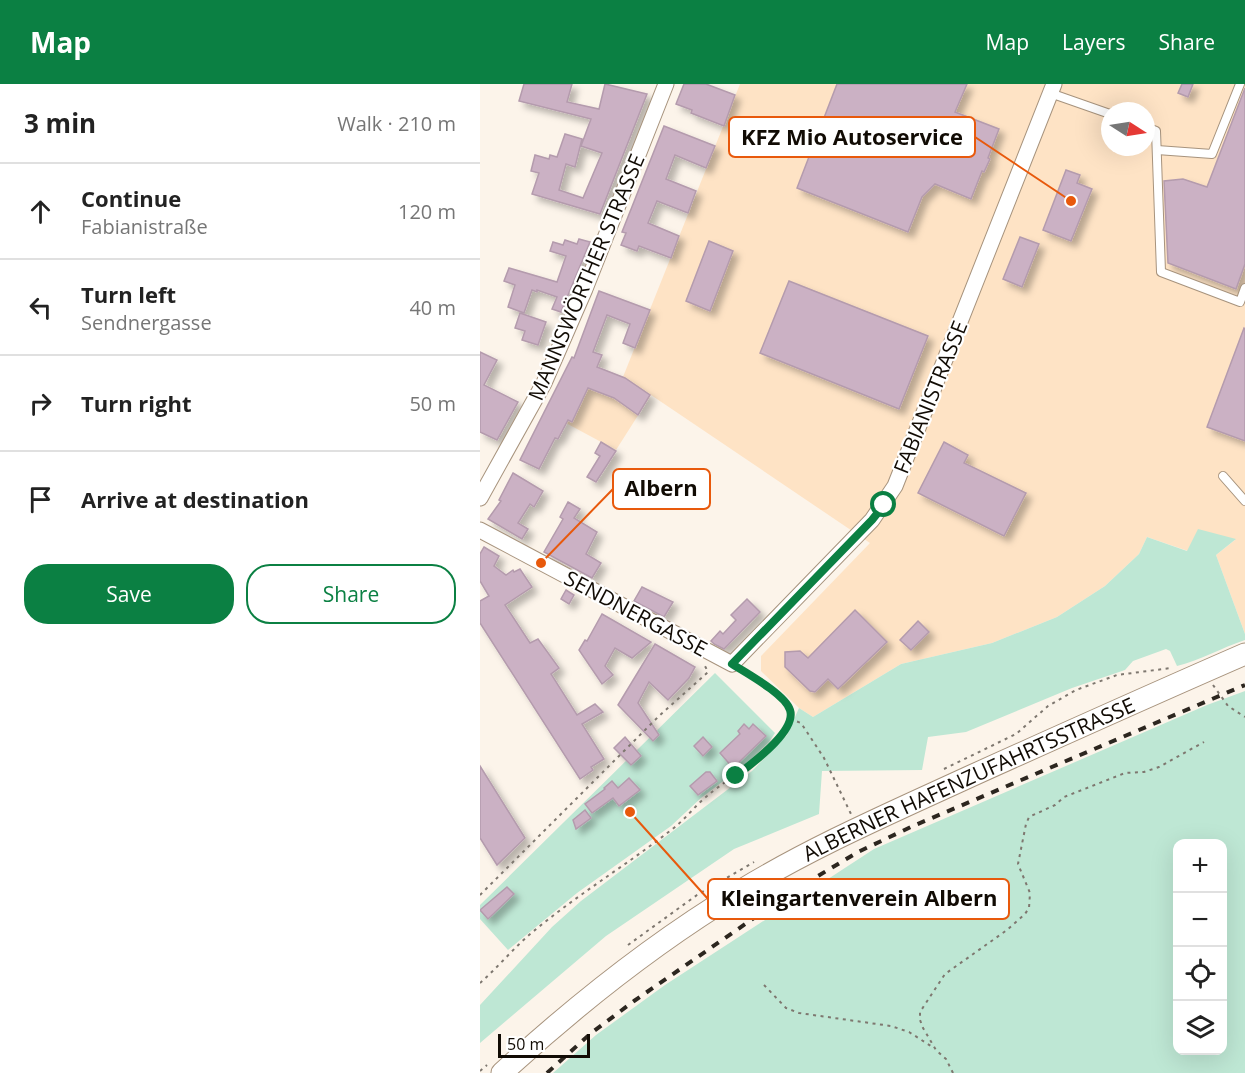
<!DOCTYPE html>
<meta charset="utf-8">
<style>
body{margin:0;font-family:"Open Sans",sans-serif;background:#f2f2f2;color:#222}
.controls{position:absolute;right:18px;bottom:18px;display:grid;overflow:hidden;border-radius:12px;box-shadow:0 6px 24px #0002}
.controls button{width:54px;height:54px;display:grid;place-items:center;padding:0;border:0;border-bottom:2px solid #e0e0e0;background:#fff;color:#222;font:30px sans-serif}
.compass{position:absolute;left:621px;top:18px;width:54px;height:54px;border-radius:50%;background:#fff;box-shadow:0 6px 24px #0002;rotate:102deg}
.scale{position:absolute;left:18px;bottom:15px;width:92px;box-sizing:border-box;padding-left:6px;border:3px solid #110b04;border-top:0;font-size:16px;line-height:21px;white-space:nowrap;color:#110b04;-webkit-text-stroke:4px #fff;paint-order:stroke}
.stop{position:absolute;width:18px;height:18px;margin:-14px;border:4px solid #0b8043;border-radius:50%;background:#fff}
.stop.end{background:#0b8043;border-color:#fff;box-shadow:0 2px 6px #0008}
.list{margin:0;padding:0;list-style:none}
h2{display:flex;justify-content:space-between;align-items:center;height:78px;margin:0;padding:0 24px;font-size:26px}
h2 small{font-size:20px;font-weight:400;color:#767676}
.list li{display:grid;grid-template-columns:39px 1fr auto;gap:18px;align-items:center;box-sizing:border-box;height:96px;padding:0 24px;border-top:2px solid #e0e0e0}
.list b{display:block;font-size:22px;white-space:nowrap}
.list p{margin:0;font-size:20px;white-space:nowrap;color:#767676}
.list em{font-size:20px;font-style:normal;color:#767676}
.actions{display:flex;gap:12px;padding:18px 24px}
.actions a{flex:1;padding:14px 0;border:2px solid #0b8043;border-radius:24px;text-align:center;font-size:21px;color:#0b8043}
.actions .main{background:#0b8043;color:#fff}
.icon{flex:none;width:33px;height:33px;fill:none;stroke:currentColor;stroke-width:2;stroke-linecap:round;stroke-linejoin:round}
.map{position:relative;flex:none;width:765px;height:989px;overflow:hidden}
header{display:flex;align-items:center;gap:36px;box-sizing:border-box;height:84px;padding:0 30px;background:#0b8043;color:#fff}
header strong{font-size:28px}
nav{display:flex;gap:33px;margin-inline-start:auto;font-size:21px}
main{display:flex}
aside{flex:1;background:#fff}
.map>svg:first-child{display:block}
.built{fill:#fee3c5;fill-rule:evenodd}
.green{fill:#bee7d4;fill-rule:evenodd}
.building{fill:#cbb1c4;stroke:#b49bad;stroke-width:1.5;filter:url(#shadow)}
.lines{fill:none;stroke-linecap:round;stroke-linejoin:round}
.lane-casing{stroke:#a7937d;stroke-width:10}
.street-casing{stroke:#a7937d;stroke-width:17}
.secondary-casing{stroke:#a7937d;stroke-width:23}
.path{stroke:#7e776f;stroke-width:2;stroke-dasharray:3 4.5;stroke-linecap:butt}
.lane{stroke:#fff;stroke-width:8}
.street{stroke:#fff;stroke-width:15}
.secondary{stroke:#fff;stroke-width:21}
.rail{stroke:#2c261f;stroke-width:4;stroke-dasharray:8 8;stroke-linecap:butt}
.route{stroke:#0b8043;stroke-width:8}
.labels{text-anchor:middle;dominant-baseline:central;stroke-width:4.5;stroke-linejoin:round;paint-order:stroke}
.street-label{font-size:21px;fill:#110b04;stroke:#fff}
.leader{fill:none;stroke:#e8590c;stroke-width:2}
.callout-dot{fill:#e8590c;stroke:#fff;stroke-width:2}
.callout{fill:#fff;stroke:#e8590c;stroke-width:2}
.callout-label{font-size:22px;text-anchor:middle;font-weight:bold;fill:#110b04}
</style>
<header>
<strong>Map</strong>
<nav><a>Map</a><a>Layers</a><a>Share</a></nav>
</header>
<main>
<aside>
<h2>3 min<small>Walk · 210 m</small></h2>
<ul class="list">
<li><svg class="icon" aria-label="ahead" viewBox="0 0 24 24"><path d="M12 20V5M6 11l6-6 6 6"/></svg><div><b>Continue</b><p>Fabianistraße</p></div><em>120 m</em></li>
<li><svg class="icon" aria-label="left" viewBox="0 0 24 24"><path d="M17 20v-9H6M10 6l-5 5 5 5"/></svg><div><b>Turn left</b><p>Sendnergasse</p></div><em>40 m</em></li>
<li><svg class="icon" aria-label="right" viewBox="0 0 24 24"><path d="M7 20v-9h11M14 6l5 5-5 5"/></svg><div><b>Turn right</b></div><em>50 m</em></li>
<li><svg class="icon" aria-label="arrive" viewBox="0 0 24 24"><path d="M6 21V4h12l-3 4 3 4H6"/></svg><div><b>Arrive at destination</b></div></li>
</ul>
<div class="actions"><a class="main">Save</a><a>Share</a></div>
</aside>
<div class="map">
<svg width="765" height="989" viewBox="0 0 765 989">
<defs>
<filter id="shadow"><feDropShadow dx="5.5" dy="5.5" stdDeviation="3" flood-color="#0004"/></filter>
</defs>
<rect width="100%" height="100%" fill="#fcf4ea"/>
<path class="built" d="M260,0H765V550L736,471L755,456L708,467L667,453L659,470L625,502L577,533L512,559L421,580L333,633L319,624L281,587V572L390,459L171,311L136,366L84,338L92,273L143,293ZM630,27H666V63H630Z"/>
<g class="green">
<path d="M718,445L756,455L736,471L765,550V556C741,564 721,576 697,582L690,567L686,565L653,577L645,586L592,604L486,648L448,653L442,686L342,687L339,730L254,765L126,852L0,959V921L72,843L101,817L272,687L307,651L319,624L333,633L421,580L512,559L577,533L625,502L659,470L667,453L707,467Z"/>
<path d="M235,589L295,649L289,658L267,679L221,714L191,742L97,809L28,866L0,835V821Z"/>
<path d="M765,607V989H73L116,951L185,901L394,765L727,621ZM698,760H742V966H698Z"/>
</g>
<g class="building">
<path d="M44,0H92L87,18L119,25L125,0L167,10L120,130L52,110L59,89L51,87L55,71L69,75L70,71L77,73L85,50L102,55L95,83L86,80L79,106L103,114L122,69L101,62L111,35L39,17Z"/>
<path d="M204,0H226L255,11L244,42L211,29L212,26L196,20Z"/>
<path d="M357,0H487L475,28L519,45L508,74L510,75L504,88L502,87L491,115L455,100L442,113L428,148L317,104Z"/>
<path d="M702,0H713L708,13L698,9Z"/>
<path d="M765,4V180L756,205L688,179L684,97L703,95L727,103Z"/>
<path d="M184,42L235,62L226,84L195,71L186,95L216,107L208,129L177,117L168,139L199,152L191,174L159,162L157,167L141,161L146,149L142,148Z"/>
<path d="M586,86L600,91L597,99L612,105L591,157L563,146Z"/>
<path d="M540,153L559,160L542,203L523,195Z"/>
<path d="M99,155L110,158L81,228L72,225L77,213L57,206V208L52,206L44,229L28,223L35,201L24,197L29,184L77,198L86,172L70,167L73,158L83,161L85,156L97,160Z"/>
<path d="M229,157L253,167L230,227L206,217Z"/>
<path d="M309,197L448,252L419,325L280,269Z"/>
<path d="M119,207L170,226L155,264L143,259L150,240L127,231L113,268L122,271L117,283L145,294L170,311L158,331L134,314L108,304L92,338L88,336L78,355L75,354L59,385L40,376L92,273L94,274Z"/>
<path d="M40,229L66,238L58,261L42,256L45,247L35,244Z"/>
<path d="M764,244L765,245V357L727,343Z"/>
<path d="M0,268L17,276L4,301L38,318L17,356L0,348Z"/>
<path d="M121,358L136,367L116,398L107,393L120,372L115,369Z"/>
<path d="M464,358L488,371L484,379L546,409L524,452L438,409Z"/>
<path d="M33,389L63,407L54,423L50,420L38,439L48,445L42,455L8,435L21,417L19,416Z"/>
<path d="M88,418L100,425L94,434L117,448L106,470L121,479L112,494L64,468L83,435L80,433Z"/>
<path d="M4,463L19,472L14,482L26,491L33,486L34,488L40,485L52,503L25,521L50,559L58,555L79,584L71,590L97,631L115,620L123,628L102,640L124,675L111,683L113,686L100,695L0,539V517L9,512L0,497V470Z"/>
<path d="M162,503L193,518L184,533L154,517Z"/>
<path d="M86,506L94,511L89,520L81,515Z"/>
<path d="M267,515L280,528L244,565L234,560L231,557L240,547L243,550L256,536L251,531Z"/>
<path d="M375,526L407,558L358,605L348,595L335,608L330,607L305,583V568L320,567L328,574Z"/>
<path d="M122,530L171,558L152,574L135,564L125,582L133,591L122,600L99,566L105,556L107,557Z"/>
<path d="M438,537L449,548L431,566L420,556Z"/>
<path d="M175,560L215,583L209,594L188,616L169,598L158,619L179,651L173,657L138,621Z"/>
<path d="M264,640L269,645L273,640L286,652L253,684L240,669L260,650L258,647Z"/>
<path d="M145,653L161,672L151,681L134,664Z"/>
<path d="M223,653L232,663L223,672L214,662Z"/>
<path d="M0,682L45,754L17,781L0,754Z"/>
<path d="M226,688H230L237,697L218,711L210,702Z"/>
<path d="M149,694L160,706L139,722L133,714L112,729L105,720L125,705L124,704L132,697L138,704Z"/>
<path d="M105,726L111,734L96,745L93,736Z"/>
<path d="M27,803L34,810L8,835L0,826Z"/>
</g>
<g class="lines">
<g class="lane-casing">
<g id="lane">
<path d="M570,9L630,30"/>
<path d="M666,43L676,47L681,188L760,218L765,204"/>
<path d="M677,66L732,70L760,0"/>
<path d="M743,392L765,417"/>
</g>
</g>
<g class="street-casing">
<g id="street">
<path d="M0,414L64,299L105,205L186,0"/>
<path d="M0,446L252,580L392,436L415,402L574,0"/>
</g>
</g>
<g class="secondary-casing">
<g id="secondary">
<path id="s1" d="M22,989C96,921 174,859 260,807C334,762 413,728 491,692C582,651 673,610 765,570"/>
</g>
</g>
<g class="path">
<path d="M733,601L748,622L765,633"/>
<path d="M310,635L321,639L344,674L371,730"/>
<path d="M464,685L536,650L568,622L596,606L637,591L691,584"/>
<path d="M0,811L179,632L228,588L224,580"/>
<path d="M148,861L217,811L274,778"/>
<path d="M0,899C17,884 32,866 49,851C95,812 147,781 195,743C206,734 216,721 227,712C251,691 300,667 310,636C316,617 275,596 262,587"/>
<path d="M284,901L306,924L319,929L411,942L429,948L454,964"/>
<path d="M0,987L7,981"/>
<path d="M473,989L466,975L456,966L443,944L440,936V928L465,890L527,846L545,830L549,824L550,809L538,780L546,740L549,733L575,721L584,713L645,689L664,688L679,683L724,658"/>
</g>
<use href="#lane" class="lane"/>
<use href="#street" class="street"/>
<use href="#secondary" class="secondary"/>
<path class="rail" d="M67,989L110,950L154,917L313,807L378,768L433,742L765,601"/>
</g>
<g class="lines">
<path class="route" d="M256,692C271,680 317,647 310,626C305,610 266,589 252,580L392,436L404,421"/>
</g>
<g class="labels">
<g class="street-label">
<text transform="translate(106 193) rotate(-67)">MANNSWÖRTHER STRASSE</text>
<text transform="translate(450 313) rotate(-68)">FABIANISTRASSE</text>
<text transform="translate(156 529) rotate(28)">SENDNERGASSE</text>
<text stroke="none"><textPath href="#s1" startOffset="555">ALBERNER HAFENZUFAHRTSSTRASSE</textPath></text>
</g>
</g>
<path class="leader" d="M591 117L495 53M61 479L133 405M150 728L228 815"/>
<g class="callout-dot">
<circle cx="591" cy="117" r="6"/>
<circle cx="61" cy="479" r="6"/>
<circle cx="150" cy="728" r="6"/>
</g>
<g class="callout">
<rect x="249" y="33" width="246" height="40" rx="6"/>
<rect x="133" y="385" width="97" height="40" rx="6"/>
<rect x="228" y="795" width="301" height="40" rx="6"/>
</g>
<g class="callout-label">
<text x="372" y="61">KFZ Mio Autoservice</text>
<text x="181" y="412">Albern</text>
<text x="379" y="822">Kleingartenverein Albern</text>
</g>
</svg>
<div class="controls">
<button>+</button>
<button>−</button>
<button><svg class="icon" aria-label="locate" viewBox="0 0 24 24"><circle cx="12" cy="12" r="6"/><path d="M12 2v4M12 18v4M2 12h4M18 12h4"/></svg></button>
<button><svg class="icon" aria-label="layers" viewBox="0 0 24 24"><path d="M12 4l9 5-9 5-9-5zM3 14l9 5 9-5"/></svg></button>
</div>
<svg class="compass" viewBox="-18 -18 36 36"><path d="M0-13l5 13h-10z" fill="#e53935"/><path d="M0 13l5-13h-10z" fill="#767676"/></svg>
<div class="scale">50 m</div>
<div class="stop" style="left:404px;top:421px"></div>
<div class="stop end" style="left:256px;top:692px"></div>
</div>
</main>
